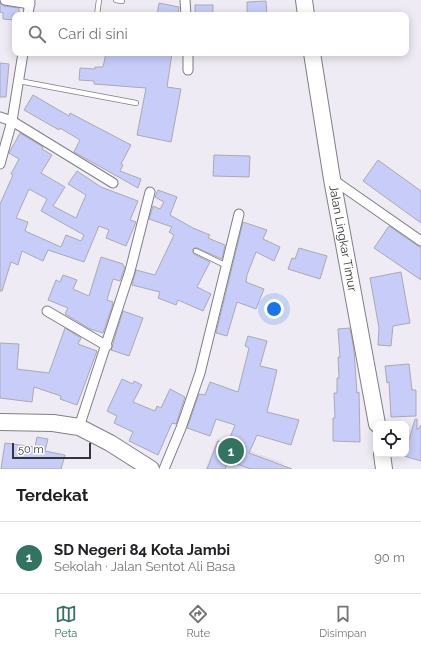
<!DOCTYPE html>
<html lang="id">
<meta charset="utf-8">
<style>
body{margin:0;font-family:Raleway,sans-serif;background:#f2f2f2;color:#202124}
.controls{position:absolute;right:12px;bottom:12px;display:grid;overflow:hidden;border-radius:8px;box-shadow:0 2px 10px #0003}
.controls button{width:36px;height:36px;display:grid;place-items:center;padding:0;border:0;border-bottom:1px solid #e0e0e0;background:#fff;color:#202124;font:20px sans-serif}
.scale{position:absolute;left:12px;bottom:10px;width:79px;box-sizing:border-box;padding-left:4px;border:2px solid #363438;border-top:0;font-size:11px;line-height:14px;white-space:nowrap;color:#363438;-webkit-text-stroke:3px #fff;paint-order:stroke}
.you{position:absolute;left:274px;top:309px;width:14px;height:14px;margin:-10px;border:3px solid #fff;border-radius:50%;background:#1a73e8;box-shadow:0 0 0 6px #1a73e833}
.badge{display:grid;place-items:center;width:26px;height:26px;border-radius:50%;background:#327362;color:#fff;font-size:13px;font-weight:700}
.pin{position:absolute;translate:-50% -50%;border:2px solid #fff;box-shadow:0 1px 4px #0006}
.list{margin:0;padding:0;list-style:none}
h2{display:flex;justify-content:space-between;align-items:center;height:52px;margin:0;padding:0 16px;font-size:17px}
h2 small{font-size:13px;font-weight:400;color:#757577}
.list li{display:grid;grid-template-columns:26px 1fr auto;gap:12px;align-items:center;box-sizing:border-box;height:72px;padding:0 16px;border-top:1px solid #e0e0e0}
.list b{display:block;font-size:15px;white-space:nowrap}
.list p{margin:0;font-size:13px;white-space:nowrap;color:#757577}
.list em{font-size:13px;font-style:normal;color:#757577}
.icon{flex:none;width:22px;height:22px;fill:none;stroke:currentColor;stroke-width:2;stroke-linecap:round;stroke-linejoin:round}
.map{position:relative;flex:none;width:421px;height:469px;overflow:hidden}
.search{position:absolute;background:#fff;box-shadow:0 2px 10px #0003;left:12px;right:12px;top:12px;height:44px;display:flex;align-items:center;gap:10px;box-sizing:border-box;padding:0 14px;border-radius:8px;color:#757577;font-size:15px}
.sheet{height:124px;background:#fff}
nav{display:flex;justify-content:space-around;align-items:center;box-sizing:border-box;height:56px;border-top:1px solid #e0e0e0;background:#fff;font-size:11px;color:#757577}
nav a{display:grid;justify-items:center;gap:2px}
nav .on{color:#327362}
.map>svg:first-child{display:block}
.built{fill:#e5deed}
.building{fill:#c7ccf8;stroke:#a9aab3;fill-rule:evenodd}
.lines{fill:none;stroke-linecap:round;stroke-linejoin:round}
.lane-casing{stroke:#817e86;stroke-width:6}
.street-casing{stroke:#817e86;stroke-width:11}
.highway-casing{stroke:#817e86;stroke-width:18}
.lane{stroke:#fff;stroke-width:4.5}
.street{stroke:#fff;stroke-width:9}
.highway{stroke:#fff;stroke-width:16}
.labels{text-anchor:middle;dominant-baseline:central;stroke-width:4;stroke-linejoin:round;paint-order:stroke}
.street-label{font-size:12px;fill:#363438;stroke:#fff}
</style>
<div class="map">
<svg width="421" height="469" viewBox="0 0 421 469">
<rect width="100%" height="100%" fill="#efebf4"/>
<path class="built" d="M217,439L284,463L281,469H205Z"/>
<g class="building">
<path d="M266,1L267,15H247V2Z"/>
<path d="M0,3L4,6L19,8V15L13,14V20L3,19V13L0,12Z"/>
<path d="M159,3L179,7L178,15H157Z"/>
<rect x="195" y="5" width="18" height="10"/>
<path d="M106,53H172L167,87L181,89L171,142L137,135L146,88L94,84V81L79,80L80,68L95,69V67H103Z"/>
<path d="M0,63L9,64L6,97H0Z"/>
<path d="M33,95L69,116L70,113L131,145L121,164L123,165L120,171L141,179L138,188L74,152L80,140L60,128L59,130L24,110Z"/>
<path d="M20,133L43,147L42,149L52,155L41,173L65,187L53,206L76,218L86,195L68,184L77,171L101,187L138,201L130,220L136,222L126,246L106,238L109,230L99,226L84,262L48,250L43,261L22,251L18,265L11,262L2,291H0V204L13,175L11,174L19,159L9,153ZM29,189L47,199L41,211L84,235L81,241L66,235L61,247L25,231L28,222L16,218Z"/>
<path d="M214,155L250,156L249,177L213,176Z"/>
<path d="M378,160L421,191V223L363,181Z"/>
<path d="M158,190L177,197L170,215L193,228L210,235L208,238L225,245L222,259L197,248H194L192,250L194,254L210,262L197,287L211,294L203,311L178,300L176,305L158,298L160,292L132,285L136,270L155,275L174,235L169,232L172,227L149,219L153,206L160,209L164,202L155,197Z"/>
<path d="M243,222L267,230L263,239L280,247L274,261L256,252L247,275L246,282L264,289L256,309L237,302L227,336L216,333Z"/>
<path d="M389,226L421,248V280L374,248Z"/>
<path d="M299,248L327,256L320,279L288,269L292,258L295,259Z"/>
<path d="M101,257L123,264V266L125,267L120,281L113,279L107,300L113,302L112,307L103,333L90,329L65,314L68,308L48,300L56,280L60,282L63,275L77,280L73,289L89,296Z"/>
<path d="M401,272L410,323L393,326L391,346L378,345L379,328L370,278Z"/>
<path d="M123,311L143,318L129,356L111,350Z"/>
<path d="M65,328L81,338L78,344L97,351L77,405L60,399L61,396L34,387L32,402L0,398V343L19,344L17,369L49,373Z"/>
<path d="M350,328L354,350L357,393L359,392L360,442L333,441V418H335L334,393H337V378H339L338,357H340L338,329Z"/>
<path d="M248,336L267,341L260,366L277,370L267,412L299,420L291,445L257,435L249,453L292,469H251L228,461L225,469H207L218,441L227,445L235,425L216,419L210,436L187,428L199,394L205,395L210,382L238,392L249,348L245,346Z"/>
<path d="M409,364L412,390H416V416L391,417L389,382L387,383L385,366Z"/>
<path d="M122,379L133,384L134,381L142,385L133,402L155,411L157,406L161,408L170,389L185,397L176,424L172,423L158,455L129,441L133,432L114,423L117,416L107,411Z"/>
<path d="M415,419H417V430L421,425V461L404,456L406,454V450Z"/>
<path d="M37,437L48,439L45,451L65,455L61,469H1L5,443L35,447Z"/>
</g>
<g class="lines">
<g class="lane-casing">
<g id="lane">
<path d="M116,0L122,1"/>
<path d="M97,15L99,0"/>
<path d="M19,81L136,103"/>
<path d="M196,251L227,266"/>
</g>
</g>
<g class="street-casing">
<g id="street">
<path d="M5,0L30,4"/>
<path d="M185,0L186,15"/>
<path d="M28,15L30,0"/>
<path d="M188,53V70"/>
<path d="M0,117L12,121L113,183"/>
<path d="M0,164L12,121L23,53"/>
<path d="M332,179L421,241"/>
<path d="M47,311L107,346"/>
<path d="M79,427L130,271L150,192"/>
<path d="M164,469L181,428L200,373L239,214"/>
</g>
</g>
<g class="highway-casing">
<g id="highway">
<path d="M304,0L306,15"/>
<path id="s1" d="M312,53L332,179L377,424"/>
<path d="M0,422L53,423L79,427L110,443L151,469"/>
<path d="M382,454L384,469"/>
</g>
</g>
<use href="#lane" class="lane"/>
<use href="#street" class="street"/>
<use href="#highway" class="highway"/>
</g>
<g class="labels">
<g class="street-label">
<text stroke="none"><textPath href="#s1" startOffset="188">Jalan Lingkar Timur</textPath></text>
</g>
</g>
</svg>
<div class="controls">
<button><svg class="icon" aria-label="locate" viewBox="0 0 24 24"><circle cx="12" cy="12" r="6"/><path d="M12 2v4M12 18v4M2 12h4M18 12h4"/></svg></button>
</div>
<div class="scale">50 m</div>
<div class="you"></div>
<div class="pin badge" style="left:231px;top:451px">1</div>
<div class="search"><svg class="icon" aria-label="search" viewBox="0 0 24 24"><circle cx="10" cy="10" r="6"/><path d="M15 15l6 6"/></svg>Cari di sini</div>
</div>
<section class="sheet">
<h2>Terdekat<small></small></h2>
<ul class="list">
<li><span class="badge">1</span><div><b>SD Negeri 84 Kota Jambi</b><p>Sekolah · Jalan Sentot Ali Basa</p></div><em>90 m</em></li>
</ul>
</section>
<nav>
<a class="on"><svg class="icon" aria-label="map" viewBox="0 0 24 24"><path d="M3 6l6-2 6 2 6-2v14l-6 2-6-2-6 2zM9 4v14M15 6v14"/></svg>Peta</a>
<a><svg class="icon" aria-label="directions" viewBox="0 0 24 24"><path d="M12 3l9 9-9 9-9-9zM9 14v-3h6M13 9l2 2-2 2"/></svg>Rute</a>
<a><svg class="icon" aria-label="saved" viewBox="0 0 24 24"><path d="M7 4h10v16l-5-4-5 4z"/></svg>Disimpan</a>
</nav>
